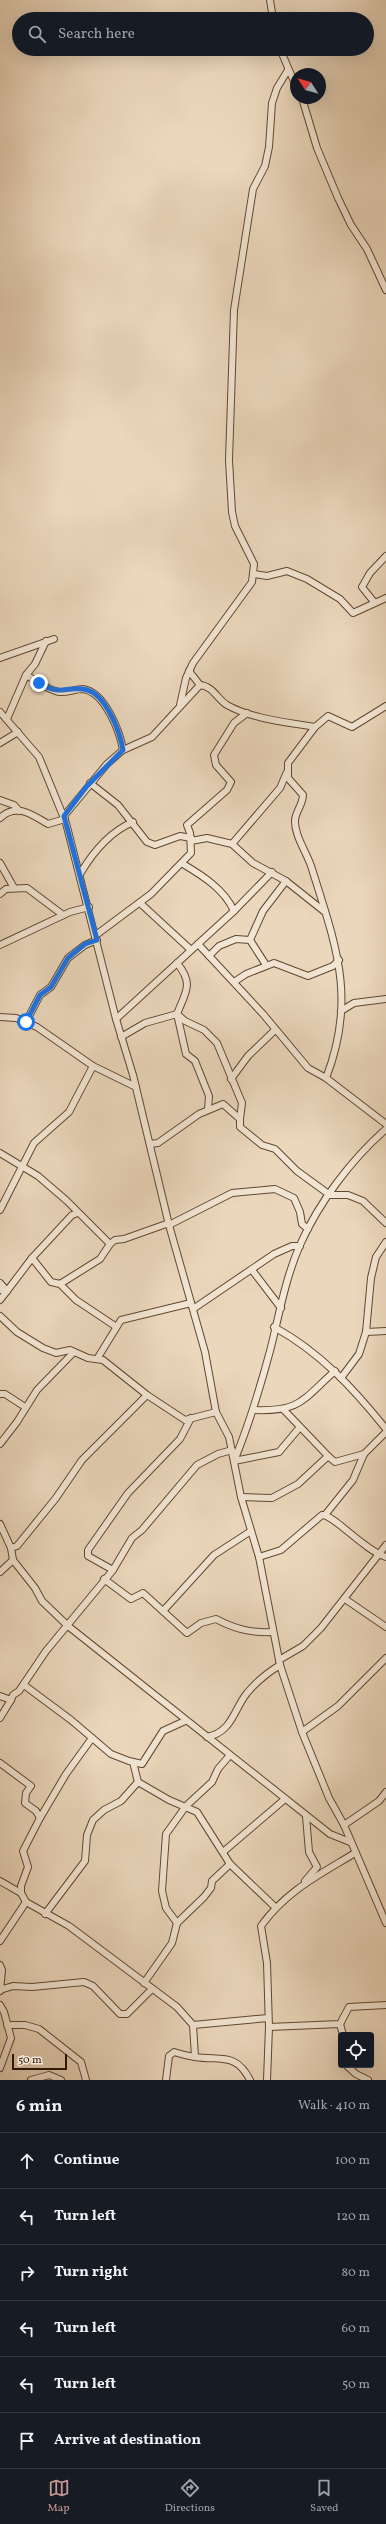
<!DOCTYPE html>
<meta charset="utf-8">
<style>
body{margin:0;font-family:Vollkorn,serif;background:#242831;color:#f1f3f6}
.controls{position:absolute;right:12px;bottom:12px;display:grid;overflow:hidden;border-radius:4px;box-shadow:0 4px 16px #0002}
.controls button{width:36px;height:36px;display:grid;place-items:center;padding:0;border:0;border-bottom:1px solid #363941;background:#171b24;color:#f1f3f6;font:20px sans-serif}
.compass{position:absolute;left:290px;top:68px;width:36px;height:36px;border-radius:50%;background:#171b24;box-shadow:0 4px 16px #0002;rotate:306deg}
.scale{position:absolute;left:12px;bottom:10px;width:55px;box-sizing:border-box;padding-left:4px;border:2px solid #311902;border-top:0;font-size:11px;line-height:14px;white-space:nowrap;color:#311902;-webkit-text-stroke:3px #f2e5d3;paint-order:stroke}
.stop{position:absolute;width:12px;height:12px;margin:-9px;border:3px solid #1a73e8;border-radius:50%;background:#fff}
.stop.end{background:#1a73e8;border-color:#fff;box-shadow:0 1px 4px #0008}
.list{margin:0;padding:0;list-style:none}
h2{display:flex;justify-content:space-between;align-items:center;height:52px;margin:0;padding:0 16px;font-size:17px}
h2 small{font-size:13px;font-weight:400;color:#9ea1a6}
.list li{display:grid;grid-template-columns:26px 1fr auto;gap:12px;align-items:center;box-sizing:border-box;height:56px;padding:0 16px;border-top:1px solid #363941}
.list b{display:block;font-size:15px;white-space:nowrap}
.list em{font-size:13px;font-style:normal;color:#9ea1a6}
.icon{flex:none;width:22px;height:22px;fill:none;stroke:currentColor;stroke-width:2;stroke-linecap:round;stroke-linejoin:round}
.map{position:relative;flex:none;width:386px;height:2080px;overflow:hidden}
.search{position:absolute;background:#171b24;box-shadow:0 4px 16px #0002;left:12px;right:12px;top:12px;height:44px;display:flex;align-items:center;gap:10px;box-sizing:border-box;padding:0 14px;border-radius:22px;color:#9ea1a6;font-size:15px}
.sheet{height:388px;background:#171b24}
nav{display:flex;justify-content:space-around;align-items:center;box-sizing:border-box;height:56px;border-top:1px solid #363941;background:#171b24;font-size:11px;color:#9ea1a6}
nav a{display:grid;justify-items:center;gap:2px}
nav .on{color:#c59692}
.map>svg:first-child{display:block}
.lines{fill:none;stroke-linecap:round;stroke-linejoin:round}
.street-casing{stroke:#604830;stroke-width:8}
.street{stroke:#f2e5d3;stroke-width:6}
.route{stroke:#1a73e8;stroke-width:5}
</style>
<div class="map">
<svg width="386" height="2080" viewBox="0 0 386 2080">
<rect width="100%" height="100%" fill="#ebd7bc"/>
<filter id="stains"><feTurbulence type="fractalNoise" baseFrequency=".005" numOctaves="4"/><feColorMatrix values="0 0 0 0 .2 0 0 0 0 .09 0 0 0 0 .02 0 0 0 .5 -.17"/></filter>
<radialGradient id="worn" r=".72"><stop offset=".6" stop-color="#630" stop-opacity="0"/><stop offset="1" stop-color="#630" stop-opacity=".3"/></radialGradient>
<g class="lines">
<g class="street-casing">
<g id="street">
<path d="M270,0L273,19"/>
<path d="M280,49L296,86"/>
<path d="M302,98L317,148L338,198L351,225L367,249L386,290"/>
<path d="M254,574L267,576L287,571L307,579L340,599L353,613L386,598"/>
<path d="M374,602L362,587L370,573L386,556"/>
<path d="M0,658L54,639"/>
<path d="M189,671L200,685"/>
<path d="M26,675C37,681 46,689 59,692C67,693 75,689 83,689C105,692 120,732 123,750"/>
<path d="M180,705L186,678L193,663L252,582L254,564L235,526L232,512L229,460L234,310L253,189L265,166L269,147L272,103L277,88L288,70"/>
<path d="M0,712L39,757L66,823L116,1019L133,1075L169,1225L205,1352L216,1412L229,1437L241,1497L259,1557L280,1665L302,1732L329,1798L344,1825L386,1923"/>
<path d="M7,719L26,675L35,664L46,641"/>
<path d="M315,727L288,763V778L303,795C303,804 296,811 295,820C294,836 308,854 312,869C336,946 357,999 326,1078L386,1124"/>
<path d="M0,743L18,732"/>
<path d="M287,772L280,788L232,844L253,863L286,881L325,912"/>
<path d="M90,783L118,805L147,842L155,845L180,836L191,838"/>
<path d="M0,800L14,805L19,811"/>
<path d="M64,816L107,764L123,750L152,737L200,685C213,686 217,699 227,705C252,719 286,722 315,727L328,716L352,727L386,706"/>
<path d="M0,818C17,802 32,815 48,824L65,819"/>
<path d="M191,841L207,838L232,844"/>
<path d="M0,863L14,888"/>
<path d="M183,864C203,876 224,889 234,911"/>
<path d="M80,874C93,852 109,832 133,822"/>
<path d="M0,894L6,889L27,888L63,915"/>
<path d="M140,903L191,950"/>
<path d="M96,935L151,894L191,853L190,833L187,825L227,790L231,782L216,765L214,755L234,723L247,713"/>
<path d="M250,940L263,911L286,881"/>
<path d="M198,944L263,1014L308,1068L326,1078"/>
<path d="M0,945L70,912L89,907"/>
<path d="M209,956L219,946L236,939L250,940L266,965"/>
<path d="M177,963C194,984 186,991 177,1014L185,1021L204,1030L217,1043L242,1103L240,1119"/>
<path d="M234,982L246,974L274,963L308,976L333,966L339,960"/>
<path d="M341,1011L354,1003L386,999"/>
<path d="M0,1017L16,1018L37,1027L93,1066"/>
<path d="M116,1019L234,911L272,872"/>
<path d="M26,1022L40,995L51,987L68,958L85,945L97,940"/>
<path d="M121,1037L145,1023L177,1014L186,1054L195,1061L209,1096L208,1109"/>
<path d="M231,1079L248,1056L275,1030"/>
<path d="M150,1144L158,1143L199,1114L223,1104L240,1119V1127L262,1145L275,1149L297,1171L330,1195H348L363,1201L386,1223"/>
<path d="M0,1153L38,1176L67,1201L110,1244"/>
<path d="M0,1210L34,1143L69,1112L93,1066L136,1087"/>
<path d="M169,1225L232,1193L275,1189L294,1198L300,1212L302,1224L308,1229"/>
<path d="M32,1258L72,1215L78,1213"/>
<path d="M252,1270L281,1308"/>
<path d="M0,1283L7,1291L0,1300"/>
<path d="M60,1284L76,1300L115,1326"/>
<path d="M0,1290L7,1291L32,1258L51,1282L60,1284L100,1259L110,1244L115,1240L124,1239L169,1223"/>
<path d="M193,1309L274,1254L292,1246H300"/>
<path d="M0,1316L17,1332L43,1348L56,1353L70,1350L88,1358L103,1360L147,1395L185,1420L216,1412"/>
<path d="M274,1327C320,1352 354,1389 386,1429"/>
<path d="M366,1332L386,1331"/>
<path d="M97,1359L121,1320L191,1303"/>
<path d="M341,1378L359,1354L366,1332L371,1278L376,1257L386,1242"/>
<path d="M0,1394H5L25,1407"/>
<path d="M283,1409L329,1457"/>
<path d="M253,1410C301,1412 302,1400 335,1371"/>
<path d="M300,1427L279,1452L234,1461C249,1425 260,1388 270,1351C279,1316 285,1279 300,1245C319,1202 351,1160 386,1129"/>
<path d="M0,1444L17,1422L37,1390L74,1352"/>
<path d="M241,1497L272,1498L298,1484L326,1458L329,1457L335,1462L364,1454"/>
<path d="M325,1515L353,1480L364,1454L386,1432"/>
<path d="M0,1524L11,1548L13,1560L35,1588L42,1601L68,1626L330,1834L350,1842"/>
<path d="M11,1548L17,1546L56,1498L82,1460L147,1395"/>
<path d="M259,1557L281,1550L322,1515C333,1514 365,1551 386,1557"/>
<path d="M113,1570L88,1556V1550L128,1493L180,1439L191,1418"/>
<path d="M0,1572L13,1560"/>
<path d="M104,1579L131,1599L143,1593L187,1633L201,1623L216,1619C235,1629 251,1633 272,1632"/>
<path d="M345,1599L386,1627"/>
<path d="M163,1611L214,1555L251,1531"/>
<path d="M279,1660L303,1646L321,1628L386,1545"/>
<path d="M24,1685L71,1720L111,1754L129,1761L142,1764L163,1731L185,1721"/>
<path d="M0,1696L11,1700L13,1695L19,1691L46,1651L113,1570L132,1538L142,1530L197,1465L218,1454L232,1450"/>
<path d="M0,1718L11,1700"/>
<path d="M302,1732L338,1706L386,1658"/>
<path d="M207,1737C232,1732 233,1711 247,1693C257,1681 267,1673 280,1665"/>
<path d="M133,1762L138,1782L169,1800L197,1812L230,1864L275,1907"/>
<path d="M0,1763L31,1786L26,1793L25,1803L36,1811L40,1818L23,1851L28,1867L21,1886V1893L26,1902L69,1926L177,2007L193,2025L268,2018"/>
<path d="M40,1818L66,1774L92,1738"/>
<path d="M344,1825L379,1801L386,1792"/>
<path d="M223,1852L285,1799"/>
<path d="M0,1881L21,1893"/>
<path d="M305,1881L317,1867L309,1852L306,1816"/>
<path d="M45,1914L85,1861L87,1835L93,1820L104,1810L121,1801L138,1782"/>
<path d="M177,1923L166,1908L162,1891L166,1834L186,1806L212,1782L218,1769L230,1755"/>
<path d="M0,1941L26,1902"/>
<path d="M0,1965L2,1970L0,1991"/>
<path d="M144,1983L172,1943L177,1923L204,1897L211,1888L212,1881L230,1864"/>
<path d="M0,1990L13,1986L32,1987L84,1982L93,1986L120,2014H127L152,1989"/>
<path d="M0,2005L4,2012L11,2038L0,2068"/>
<path d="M340,2024L343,2035"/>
<path d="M7,2025H25L39,2029L81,2062L86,2080"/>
<path d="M193,2025L195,2057"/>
<path d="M269,2027L340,2024L349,2007L386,2005"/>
<path d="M346,2065L356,2074L368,2080"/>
<path d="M31,2080L49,2075L61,2080"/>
<path d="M166,2080L169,2056L174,2052C180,2054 188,2056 195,2057C220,2061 236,2052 250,2080"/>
<path d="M267,2080L269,2027L267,1963L261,1926C286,1891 319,1875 355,1853"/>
</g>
</g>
<use href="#street" class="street"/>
</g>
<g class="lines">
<path class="route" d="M26,1022L40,995L51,987L68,958L85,944L97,940L64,816L87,786L123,750C120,732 105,691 83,689C62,687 62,696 39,683"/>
</g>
<rect width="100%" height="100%" filter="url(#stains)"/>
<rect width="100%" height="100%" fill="url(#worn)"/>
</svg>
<div class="controls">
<button><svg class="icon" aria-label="locate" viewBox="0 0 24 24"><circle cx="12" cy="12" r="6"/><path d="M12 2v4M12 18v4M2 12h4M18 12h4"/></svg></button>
</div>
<svg class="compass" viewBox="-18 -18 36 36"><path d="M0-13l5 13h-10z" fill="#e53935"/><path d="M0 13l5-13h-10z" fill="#9ea1a6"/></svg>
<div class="scale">50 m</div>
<div class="stop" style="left:26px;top:1022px"></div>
<div class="stop end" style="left:39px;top:683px"></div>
<div class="search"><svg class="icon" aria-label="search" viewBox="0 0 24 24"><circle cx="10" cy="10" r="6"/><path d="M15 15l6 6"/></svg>Search here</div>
</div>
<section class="sheet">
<h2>6 min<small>Walk · 410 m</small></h2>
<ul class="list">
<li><svg class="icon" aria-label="ahead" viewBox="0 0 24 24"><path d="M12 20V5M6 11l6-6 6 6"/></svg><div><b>Continue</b></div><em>100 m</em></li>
<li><svg class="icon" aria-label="left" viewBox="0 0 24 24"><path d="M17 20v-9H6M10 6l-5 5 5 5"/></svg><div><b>Turn left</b></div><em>120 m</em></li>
<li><svg class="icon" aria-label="right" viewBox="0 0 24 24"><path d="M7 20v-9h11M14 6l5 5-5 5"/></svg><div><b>Turn right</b></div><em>80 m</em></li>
<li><svg class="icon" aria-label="left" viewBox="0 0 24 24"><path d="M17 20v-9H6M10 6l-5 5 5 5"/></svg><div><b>Turn left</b></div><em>60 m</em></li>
<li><svg class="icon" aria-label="left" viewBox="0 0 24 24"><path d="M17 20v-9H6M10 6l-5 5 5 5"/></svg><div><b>Turn left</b></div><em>50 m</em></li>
<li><svg class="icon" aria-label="arrive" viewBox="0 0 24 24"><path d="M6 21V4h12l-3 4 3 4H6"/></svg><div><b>Arrive at destination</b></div></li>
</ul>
</section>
<nav>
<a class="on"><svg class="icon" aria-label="map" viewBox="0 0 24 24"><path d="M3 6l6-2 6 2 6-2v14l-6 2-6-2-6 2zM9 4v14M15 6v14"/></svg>Map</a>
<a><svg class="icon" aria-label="directions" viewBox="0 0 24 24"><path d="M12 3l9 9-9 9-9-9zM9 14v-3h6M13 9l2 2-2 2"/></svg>Directions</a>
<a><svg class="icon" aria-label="saved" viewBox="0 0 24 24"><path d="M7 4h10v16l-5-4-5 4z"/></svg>Saved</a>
</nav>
